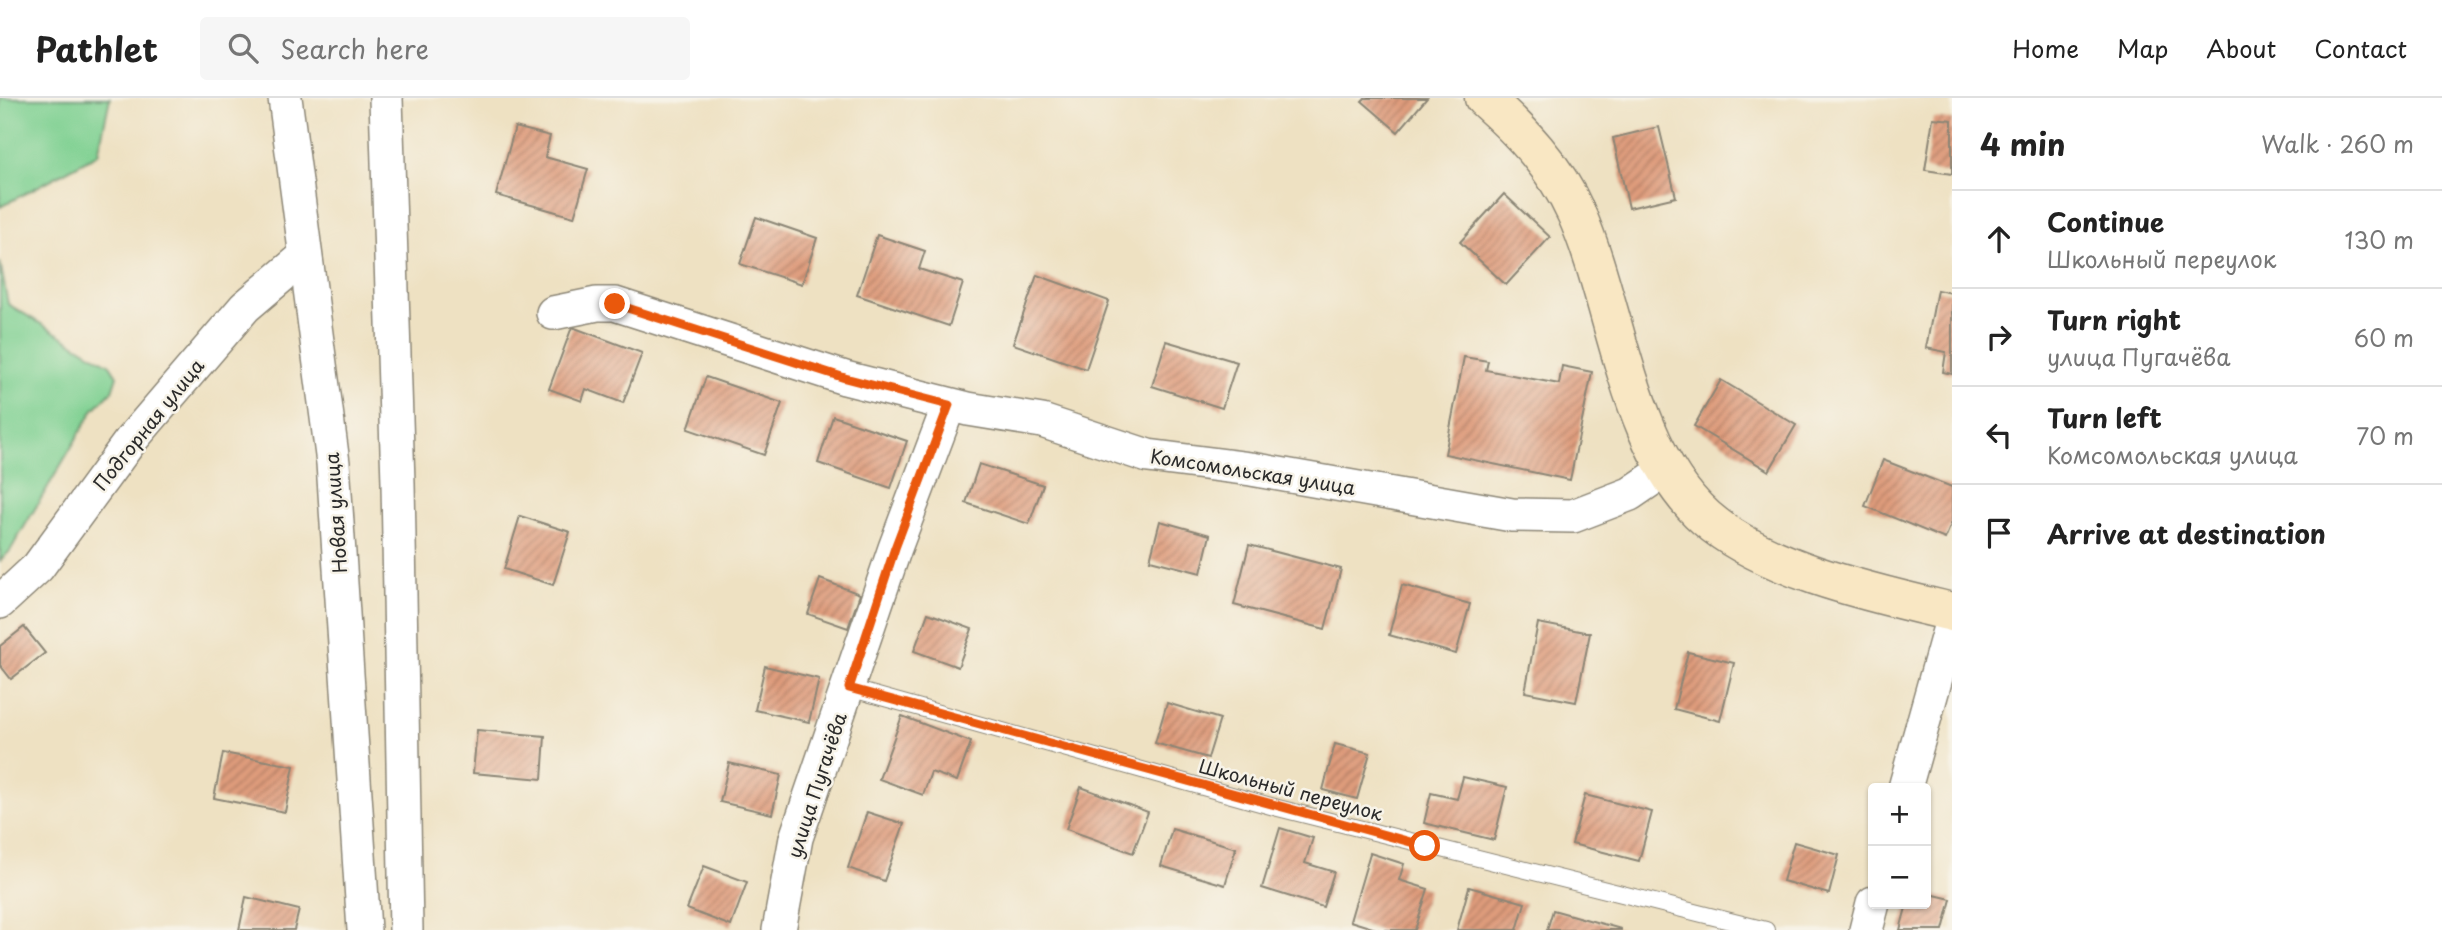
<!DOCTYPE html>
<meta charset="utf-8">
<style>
body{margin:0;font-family:"Playpen Sans",sans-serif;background:#f6f6f6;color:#222}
.controls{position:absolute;right:21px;bottom:21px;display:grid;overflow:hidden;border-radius:7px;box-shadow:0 2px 5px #0004}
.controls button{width:63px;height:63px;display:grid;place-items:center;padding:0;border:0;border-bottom:2px solid #e0e0e0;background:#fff;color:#222;font:35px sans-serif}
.stop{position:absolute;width:21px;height:21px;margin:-16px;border:5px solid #ea580c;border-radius:50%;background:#fff}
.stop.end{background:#ea580c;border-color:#fff;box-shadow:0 2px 7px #0008}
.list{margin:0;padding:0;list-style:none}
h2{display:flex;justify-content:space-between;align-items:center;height:91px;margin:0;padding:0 28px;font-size:30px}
h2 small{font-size:23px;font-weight:400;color:#767676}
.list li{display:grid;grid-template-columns:46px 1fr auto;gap:21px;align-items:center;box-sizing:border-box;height:98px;padding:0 28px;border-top:2px solid #e0e0e0}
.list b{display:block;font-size:26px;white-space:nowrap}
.list p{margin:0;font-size:23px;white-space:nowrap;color:#767676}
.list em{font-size:23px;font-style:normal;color:#767676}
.icon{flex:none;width:38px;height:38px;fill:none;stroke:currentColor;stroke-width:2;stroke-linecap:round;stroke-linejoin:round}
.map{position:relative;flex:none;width:1952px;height:832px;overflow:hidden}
header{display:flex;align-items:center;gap:42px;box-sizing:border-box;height:98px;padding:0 35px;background:#fff;border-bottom:2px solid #e0e0e0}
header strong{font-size:33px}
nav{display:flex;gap:38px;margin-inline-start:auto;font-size:24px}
.search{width:490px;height:63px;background:#f6f6f6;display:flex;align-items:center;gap:18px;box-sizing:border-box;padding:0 24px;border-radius:7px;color:#767676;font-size:26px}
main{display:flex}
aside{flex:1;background:#fff}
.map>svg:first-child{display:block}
.green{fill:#7ed091;stroke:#547e5e;stroke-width:2}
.building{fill:url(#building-hatch)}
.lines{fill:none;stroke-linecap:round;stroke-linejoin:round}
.lane-casing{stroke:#8c8676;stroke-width:18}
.street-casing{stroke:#8c8676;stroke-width:36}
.secondary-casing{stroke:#8c8676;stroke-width:41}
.lane{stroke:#fff;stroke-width:16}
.street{stroke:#fff;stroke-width:33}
.secondary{stroke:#f9e7c3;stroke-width:38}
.route{stroke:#ea580c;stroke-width:9}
.labels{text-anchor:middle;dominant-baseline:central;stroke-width:5;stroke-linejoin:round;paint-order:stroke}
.street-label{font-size:19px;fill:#2b2b2b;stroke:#f7f3e8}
</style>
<header>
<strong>Pathlet</strong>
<div class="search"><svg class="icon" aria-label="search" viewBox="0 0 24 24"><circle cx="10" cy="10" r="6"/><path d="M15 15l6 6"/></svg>Search here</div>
<nav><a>Home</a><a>Map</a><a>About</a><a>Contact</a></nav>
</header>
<main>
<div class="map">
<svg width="1952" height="832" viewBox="0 0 1952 832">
<defs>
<pattern id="building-hatch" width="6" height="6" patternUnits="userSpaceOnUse" patternTransform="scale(1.75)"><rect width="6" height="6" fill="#de9b7b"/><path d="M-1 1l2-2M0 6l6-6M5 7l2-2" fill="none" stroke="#b47f65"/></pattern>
</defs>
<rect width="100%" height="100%" fill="#f7f3e8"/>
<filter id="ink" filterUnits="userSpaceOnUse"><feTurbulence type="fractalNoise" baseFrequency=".0143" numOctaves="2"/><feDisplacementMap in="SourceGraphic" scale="14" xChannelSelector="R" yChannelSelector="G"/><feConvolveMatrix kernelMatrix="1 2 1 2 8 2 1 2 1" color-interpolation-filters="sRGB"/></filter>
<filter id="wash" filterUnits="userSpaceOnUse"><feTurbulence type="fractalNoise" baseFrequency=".00686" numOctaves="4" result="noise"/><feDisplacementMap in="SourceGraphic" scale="28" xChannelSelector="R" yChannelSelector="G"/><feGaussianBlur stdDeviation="1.57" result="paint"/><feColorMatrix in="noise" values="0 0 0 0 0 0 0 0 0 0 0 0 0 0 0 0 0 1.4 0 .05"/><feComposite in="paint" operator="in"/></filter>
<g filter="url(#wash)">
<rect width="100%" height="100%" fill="#eee1c2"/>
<g class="green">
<path d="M0,0H110L98,56L0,109Z"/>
<path d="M0,164L8,206L110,267L117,278L112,293L94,311L10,453L0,463Z"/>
</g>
<g id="blocks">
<g class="building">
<path d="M1365,0H1427L1398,34L1362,3Z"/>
<path d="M1933,20L1952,22V76L1925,72Z"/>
<path d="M515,29L550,38L545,59L588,71L574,119L496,97Z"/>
<path d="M1659,29L1676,99L1629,110L1613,40Z"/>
<path d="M1504,96L1550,139L1506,187L1460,144Z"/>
<path d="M756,119L817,140L802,186L740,166Z"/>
<path d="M877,137L925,153L919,171L963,185L949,228L857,197Z"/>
<path d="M1037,177L1109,203L1086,271L1013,246Z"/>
<path d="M1937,192L1952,195V276L1943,274L1946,254L1926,250Z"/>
<path d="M572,229L642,255L623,305L586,291L582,303L549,291Z"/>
<path d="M1166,243L1237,264L1222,310L1152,288Z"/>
<path d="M1464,259L1488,263L1486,272L1559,286L1562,268L1592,274L1570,382L1445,356Z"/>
<path d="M706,279L782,305L764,357L688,331Z"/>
<path d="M1721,282L1796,327L1769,373L1694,328Z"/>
<path d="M833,318L907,343L891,390L818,365Z"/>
<path d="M1883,362L1952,389V424L1945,441L1865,408Z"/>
<path d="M979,366L1043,387L1029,426L966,405Z"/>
<path d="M520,418L570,434L553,487L504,471Z"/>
<path d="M1160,423L1210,437L1201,475L1150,462Z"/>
<path d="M1249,447L1341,471L1325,531L1234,507Z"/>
<path d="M820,481L860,496L848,530L808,516Z"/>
<path d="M1402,487L1470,506L1456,556L1389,537Z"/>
<path d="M928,515L972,531L958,569L914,553Z"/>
<path d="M1538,525L1590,535L1576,604L1525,594Z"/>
<path d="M24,529L45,555L11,581L0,567V548Z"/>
<path d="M1688,554L1734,565L1720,623L1674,611Z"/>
<path d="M765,568L819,581L809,624L755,612Z"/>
<path d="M1167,605L1220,621L1208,660L1155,645Z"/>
<path d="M902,618L971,644L957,683L931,674L923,697L879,681Z"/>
<path d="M477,632L545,638L542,681L473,675Z"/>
<path d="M1335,646L1370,655L1357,701L1323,692Z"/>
<path d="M223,655L294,668L285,714L214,700Z"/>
<path d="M729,665L781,677L772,716L720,704Z"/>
<path d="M1463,679L1507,689L1494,742L1424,725L1431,695L1457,701Z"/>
<path d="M1081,689L1148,714L1133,755L1066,731Z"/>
<path d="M1585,697L1652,714L1639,763L1572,746Z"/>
<path d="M867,714L904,726L884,783L848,770Z"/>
<path d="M1280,730L1313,740L1305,765L1334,774L1323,809L1262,790Z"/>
<path d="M1172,731L1236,750L1225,787L1161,768Z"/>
<path d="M1794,744L1839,757L1829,796L1783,783Z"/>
<path d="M1370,755L1404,766L1399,782L1428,791L1415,832H1379L1350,823Z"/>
<path d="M704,768L747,784L731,828L687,811Z"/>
<path d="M1469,789L1525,805L1517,832H1457Z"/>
<path d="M1926,795L1951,801L1943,832H1900L1907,806H1926Z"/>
<path d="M246,799L299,812L294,832H239Z"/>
<path d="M1553,812L1621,831V832H1547Z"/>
</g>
</g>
</g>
<g filter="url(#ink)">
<use href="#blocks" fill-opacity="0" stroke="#8c8676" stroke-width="2"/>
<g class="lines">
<g class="lane-casing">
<path id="lane" d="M849,590L1278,710L1766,832"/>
</g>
<g class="street-casing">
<g id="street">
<path d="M285,0L333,365L364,832"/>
<path d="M386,0L398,385L406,832"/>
<path d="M553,215L597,206H615L845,280L968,311L1042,323L1148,358L1251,371L1512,417L1573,418L1630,396L1668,370"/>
<path d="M0,504L38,469L131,342L245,209L305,158"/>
<path d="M1905,690L1952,522"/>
<path d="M779,832L796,740L895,450L949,307"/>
<path d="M1866,832L1873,805"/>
</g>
</g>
<g class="secondary-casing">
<path id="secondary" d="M1484,0C1521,33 1555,68 1576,115C1617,207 1627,350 1706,420C1765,472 1876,496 1952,514"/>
</g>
<use href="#lane" class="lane"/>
<use href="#street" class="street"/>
<use href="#secondary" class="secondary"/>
</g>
</g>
<g class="lines" filter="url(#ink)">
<path class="route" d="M615,206L845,280L949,307L895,450L849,590L1425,748"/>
</g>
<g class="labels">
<g class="street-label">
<text transform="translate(148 326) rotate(-51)">Подгорная улица</text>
<text transform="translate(1253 373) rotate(9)">Комсомольская улица</text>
<text transform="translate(335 415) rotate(-94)">Новая улица</text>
<text transform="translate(816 687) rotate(-72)">улица Пугачёва</text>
<text transform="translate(1291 691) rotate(15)">Школьный переулок</text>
</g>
</g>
</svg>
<div class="controls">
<button>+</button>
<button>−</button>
</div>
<div class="stop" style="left:1425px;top:748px"></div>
<div class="stop end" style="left:615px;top:206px"></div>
</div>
<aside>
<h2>4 min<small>Walk · 260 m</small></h2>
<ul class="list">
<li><svg class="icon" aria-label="ahead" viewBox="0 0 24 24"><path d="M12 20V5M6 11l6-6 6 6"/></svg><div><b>Continue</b><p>Школьный переулок</p></div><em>130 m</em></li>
<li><svg class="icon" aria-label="right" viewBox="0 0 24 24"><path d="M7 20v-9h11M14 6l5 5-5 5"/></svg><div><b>Turn right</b><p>улица Пугачёва</p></div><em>60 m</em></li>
<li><svg class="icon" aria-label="left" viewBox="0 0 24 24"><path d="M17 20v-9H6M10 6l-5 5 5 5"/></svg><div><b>Turn left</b><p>Комсомольская улица</p></div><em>70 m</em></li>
<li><svg class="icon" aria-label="arrive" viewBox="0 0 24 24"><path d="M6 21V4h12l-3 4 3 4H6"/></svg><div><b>Arrive at destination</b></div></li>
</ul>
</aside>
</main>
